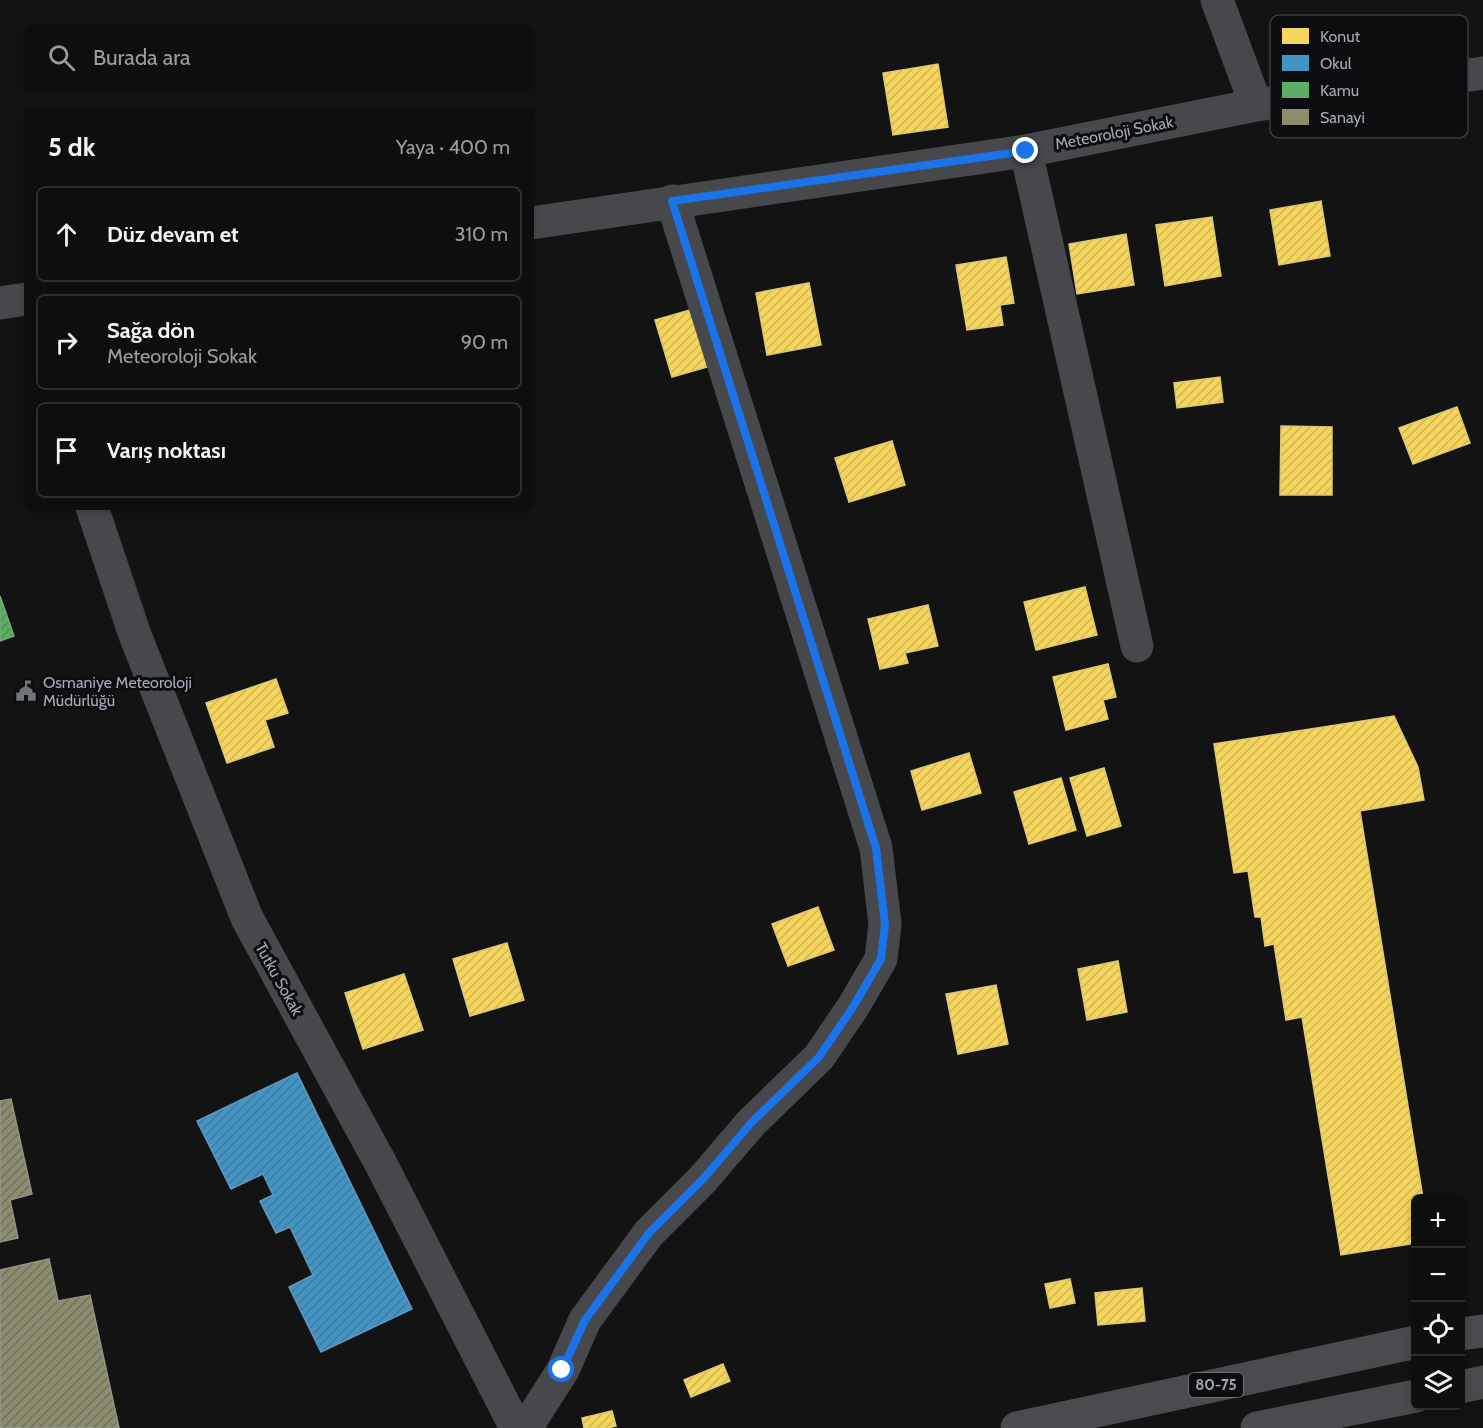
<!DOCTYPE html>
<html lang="tr">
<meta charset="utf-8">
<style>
body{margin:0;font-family:Cabin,sans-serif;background:#1c1c1c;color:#f1f3f6}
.controls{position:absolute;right:18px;bottom:18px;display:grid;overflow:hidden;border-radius:9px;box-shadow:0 3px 9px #0003}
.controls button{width:54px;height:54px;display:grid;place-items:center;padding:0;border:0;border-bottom:2px solid #2e2e2e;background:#0e0e0e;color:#f1f3f6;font:30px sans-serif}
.stop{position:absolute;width:18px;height:18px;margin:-14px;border:4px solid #1a73e8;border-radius:50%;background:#fff}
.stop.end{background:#1a73e8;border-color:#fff;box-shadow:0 2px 6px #0008}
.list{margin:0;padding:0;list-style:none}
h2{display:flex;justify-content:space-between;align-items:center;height:78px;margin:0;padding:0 24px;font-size:26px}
h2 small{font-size:20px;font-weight:400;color:#9b9c9e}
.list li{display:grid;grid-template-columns:39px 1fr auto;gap:18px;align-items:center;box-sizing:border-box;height:96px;margin:0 12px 12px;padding:0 12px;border:2px solid #2e2e2e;border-radius:9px}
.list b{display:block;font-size:22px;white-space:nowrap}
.list p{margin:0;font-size:20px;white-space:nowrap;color:#9b9c9e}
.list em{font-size:20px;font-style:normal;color:#9b9c9e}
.icon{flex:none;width:33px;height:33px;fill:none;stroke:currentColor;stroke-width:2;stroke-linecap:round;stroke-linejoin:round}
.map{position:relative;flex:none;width:1483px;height:1428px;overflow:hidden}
.search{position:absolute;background:#0e0e0e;box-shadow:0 3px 9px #0003;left:24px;top:24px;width:510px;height:66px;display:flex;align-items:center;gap:15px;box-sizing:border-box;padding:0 21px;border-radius:9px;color:#9b9c9e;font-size:22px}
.panel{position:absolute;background:#0e0e0e;box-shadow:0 3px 9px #0003;left:24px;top:108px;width:510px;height:402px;border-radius:9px}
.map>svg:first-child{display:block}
.homes{fill:url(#homes-hatch);stroke:#ddc877;stroke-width:1.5}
.schools{fill:url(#schools-hatch);stroke:#609abf;stroke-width:1.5}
.public{fill:url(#public-hatch);stroke:#70ad7a;stroke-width:1.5}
.industry{fill:url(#industry-hatch);stroke:#939584;stroke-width:1.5}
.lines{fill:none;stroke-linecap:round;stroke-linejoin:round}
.minor{stroke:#47484c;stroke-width:33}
.highway{stroke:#494b4e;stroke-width:33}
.route{stroke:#1a73e8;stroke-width:8}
.labels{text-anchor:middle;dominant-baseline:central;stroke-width:6;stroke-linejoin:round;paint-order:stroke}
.shield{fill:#0d0d0f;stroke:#757b84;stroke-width:1.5}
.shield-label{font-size:15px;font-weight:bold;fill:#a2aab6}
.street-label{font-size:16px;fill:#a2aab6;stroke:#0d0d0f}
.poi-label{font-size:16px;fill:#a2aab6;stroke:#0d0d0f;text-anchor:start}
.key{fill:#0d0d0f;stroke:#3a3c41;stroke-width:1.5}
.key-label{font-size:16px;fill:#a2aab6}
</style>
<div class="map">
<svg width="1483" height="1428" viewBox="0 0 1483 1428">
<defs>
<pattern id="homes-hatch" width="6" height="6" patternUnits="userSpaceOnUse" patternTransform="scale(1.5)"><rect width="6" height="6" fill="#f6d55c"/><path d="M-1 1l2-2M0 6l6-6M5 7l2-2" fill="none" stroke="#cfb555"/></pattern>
<pattern id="schools-hatch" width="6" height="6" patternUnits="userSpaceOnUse" patternTransform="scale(1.5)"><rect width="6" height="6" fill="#4393c3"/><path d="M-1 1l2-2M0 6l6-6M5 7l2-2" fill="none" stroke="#3e7ba0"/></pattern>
<pattern id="public-hatch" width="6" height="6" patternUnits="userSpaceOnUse" patternTransform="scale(1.5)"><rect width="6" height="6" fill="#5aae61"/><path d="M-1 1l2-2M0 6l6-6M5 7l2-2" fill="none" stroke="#508f56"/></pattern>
<pattern id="industry-hatch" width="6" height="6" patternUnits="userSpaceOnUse" patternTransform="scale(1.5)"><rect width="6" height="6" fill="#8c8c6e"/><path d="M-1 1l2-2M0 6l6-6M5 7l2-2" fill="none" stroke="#71715e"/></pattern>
</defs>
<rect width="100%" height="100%" fill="#131313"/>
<g class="homes">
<path d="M938,64L948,127L893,135L883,73Z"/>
<path d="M1321,201L1330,256L1279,265L1270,210Z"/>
<path d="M1212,217L1221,276L1165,286L1156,225Z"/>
<path d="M1126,234L1134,285L1077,294L1069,244Z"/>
<path d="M1006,257L1014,303L1000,305L1003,325L967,330L956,265Z"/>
<path d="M809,283L821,345L767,355L756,293Z"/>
<path d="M704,306L721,363L672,377L655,320Z"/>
<path d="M1220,377L1223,402L1177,408L1174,383Z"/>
<path d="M1457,407L1470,443L1413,464L1399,428Z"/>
<path d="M1281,426L1332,427V495H1280Z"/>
<path d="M892,441L905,485L849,502L835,458Z"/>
<path d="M1085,587L1097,635L1036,650L1024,602Z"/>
<path d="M928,605L938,646L905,653L908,663L880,669L868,619Z"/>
<path d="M1108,664L1116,697L1103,700L1108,719L1066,730L1053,677Z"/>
<path d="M276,679L288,713L265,720L274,747L227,763L206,703Z"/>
<path d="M1394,716L1418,767L1424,800L1360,811L1423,1198H1416V1243L1341,1255L1302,1017L1286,1020L1274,944L1265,946L1261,917H1255L1248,871L1234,873L1214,744Z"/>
<path d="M969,753L981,793L922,810L911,771Z"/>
<path d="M1104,768L1121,826L1087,836L1070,778Z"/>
<path d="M1061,778L1076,830L1029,844L1014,792Z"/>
<path d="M818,907L834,950L788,966L772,924Z"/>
<path d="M507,943L524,1000L470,1016L453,959Z"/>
<path d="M1118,961L1127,1012L1087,1020L1078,969Z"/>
<path d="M404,974L423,1030L363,1049L345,993Z"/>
<path d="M996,985L1008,1044L958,1054L946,994Z"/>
<path d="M1070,1279L1075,1303L1050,1308L1045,1284Z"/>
<path d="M1142,1288L1145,1321L1098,1325L1095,1293Z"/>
<path d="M723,1364L730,1381L691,1397L684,1380Z"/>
<path d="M612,1411L616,1426L608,1428H584L582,1418Z"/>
</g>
<path class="schools" d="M297,1073L412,1309L321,1352L289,1287L313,1275L290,1227L276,1233L260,1201L273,1195L263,1174L231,1189L197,1121Z"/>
<path class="public" d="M0,596L14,636L0,641Z"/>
<g class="industry">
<path d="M11,1099L32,1194L10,1200L18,1238L0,1242V1101Z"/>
<path d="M49,1259L58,1301L90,1295L119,1428H0V1270Z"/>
</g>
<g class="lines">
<g class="minor">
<path d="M1217,0L1256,105"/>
<path d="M1026,151L1137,646"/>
<path d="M531,223L1026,151L1256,105L1483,73"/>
<path d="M0,303L27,299"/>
<path d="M92,507L135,635L247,918L381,1164L516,1428"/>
<path d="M526,1428L563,1370L585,1320L649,1233L703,1179L751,1123L819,1057L853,1007L881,959L885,924L876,848L672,201"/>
</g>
<g class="highway">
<path d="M1460,1334L1483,1331"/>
<path d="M1460,1387L1483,1382"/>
<path d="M1017,1428L1416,1342"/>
<path d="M1257,1428L1416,1396"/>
</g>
</g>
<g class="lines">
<path class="route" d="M562,1370L585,1320L649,1233L703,1179L751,1123L819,1057L853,1007L881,959L885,924L876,848L672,201L1026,151"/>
</g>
<defs>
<g id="civic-bare" transform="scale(1.62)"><path d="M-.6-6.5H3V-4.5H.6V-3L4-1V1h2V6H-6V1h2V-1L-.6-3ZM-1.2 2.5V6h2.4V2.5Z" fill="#70757d" stroke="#0d0d0f" stroke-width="2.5" paint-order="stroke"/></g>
</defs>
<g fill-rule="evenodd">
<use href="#civic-bare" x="26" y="691"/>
</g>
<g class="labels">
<rect class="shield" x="1189" y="1373" width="54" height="24" rx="4.5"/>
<g class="shield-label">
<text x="1216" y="1385">80-75</text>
</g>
<g class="street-label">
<text transform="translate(1114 133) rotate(-11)">Meteoroloji Sokak</text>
<text transform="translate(279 979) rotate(61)">Tutku Sokak</text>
</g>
<g class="poi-label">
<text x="43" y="682">Osmaniye Meteoroloji<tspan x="43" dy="18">Müdürlüğü</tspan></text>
</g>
</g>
<rect x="1270" y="15" width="198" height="123" rx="9" class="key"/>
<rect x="1282" y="28" width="27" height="16" fill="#f6d55c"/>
<rect x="1282" y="55" width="27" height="16" fill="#4393c3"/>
<rect x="1282" y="82" width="27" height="16" fill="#5aae61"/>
<rect x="1282" y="109" width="27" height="16" fill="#8c8c6e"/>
<g class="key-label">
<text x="1320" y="42">Konut</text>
<text x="1320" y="69">Okul</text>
<text x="1320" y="96">Kamu</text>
<text x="1320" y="123">Sanayi</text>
</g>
</svg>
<div class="controls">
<button>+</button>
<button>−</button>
<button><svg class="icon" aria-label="locate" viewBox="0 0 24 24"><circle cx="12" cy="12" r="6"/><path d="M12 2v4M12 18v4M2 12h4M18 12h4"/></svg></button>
<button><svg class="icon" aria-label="layers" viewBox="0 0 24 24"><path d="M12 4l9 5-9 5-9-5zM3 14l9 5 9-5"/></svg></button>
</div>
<div class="stop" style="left:562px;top:1370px"></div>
<div class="stop end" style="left:1026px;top:151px"></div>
<div class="search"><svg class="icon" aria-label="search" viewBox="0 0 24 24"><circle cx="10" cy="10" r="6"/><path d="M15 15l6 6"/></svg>Burada ara</div>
<section class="panel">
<h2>5 dk<small>Yaya · 400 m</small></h2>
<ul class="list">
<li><svg class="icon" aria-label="ahead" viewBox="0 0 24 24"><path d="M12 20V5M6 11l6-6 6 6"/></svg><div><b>Düz devam et</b></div><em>310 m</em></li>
<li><svg class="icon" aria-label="right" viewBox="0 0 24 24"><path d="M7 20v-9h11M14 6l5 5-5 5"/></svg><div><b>Sağa dön</b><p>Meteoroloji Sokak</p></div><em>90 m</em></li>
<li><svg class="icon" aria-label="arrive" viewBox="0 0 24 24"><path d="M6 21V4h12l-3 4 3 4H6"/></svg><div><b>Varış noktası</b></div></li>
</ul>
</section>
</div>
